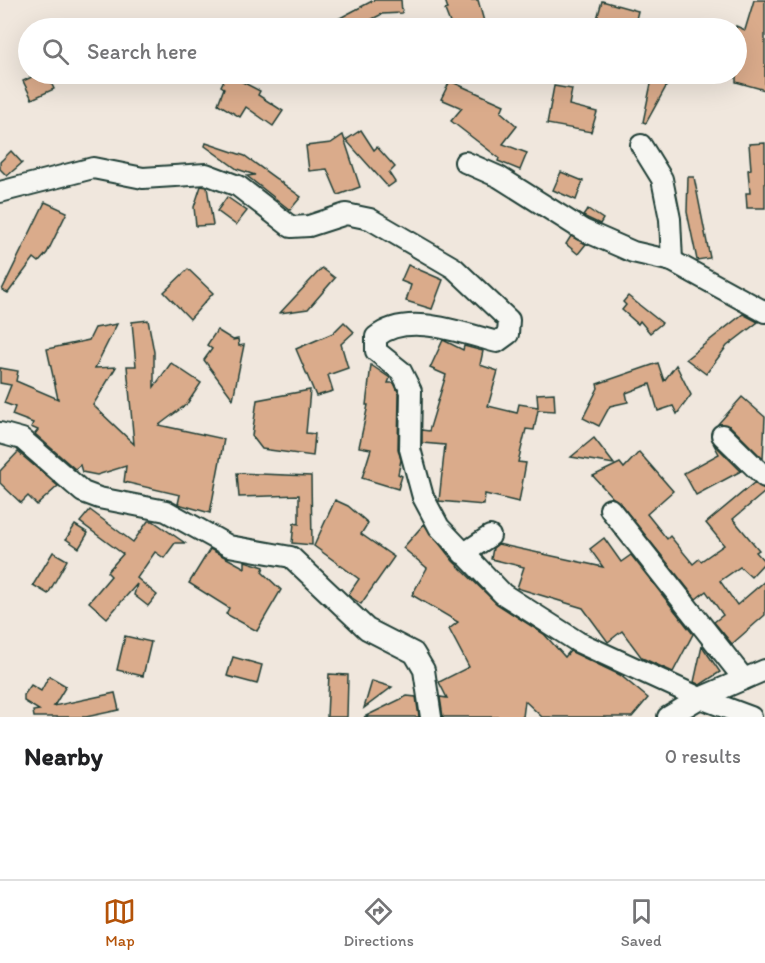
<!DOCTYPE html>
<style>
body{margin:0;font-family:Itim,sans-serif;background:#f2f2f2;color:#202124}
.list{margin:0;padding:0;list-style:none}
h2{display:flex;justify-content:space-between;align-items:center;height:78px;margin:0;padding:0 24px;font-size:26px}
h2 small{font-size:20px;font-weight:400;color:#757577}
.icon{flex:none;width:33px;height:33px;fill:none;stroke:currentColor;stroke-width:2;stroke-linecap:round;stroke-linejoin:round}
.map{position:relative;flex:none;width:765px;height:717px;overflow:hidden}
.search{position:absolute;background:#fff;box-shadow:0 6px 24px #0002;left:18px;right:18px;top:18px;height:66px;display:flex;align-items:center;gap:15px;box-sizing:border-box;padding:0 21px;border-radius:33px;color:#757577;font-size:22px}
.sheet{height:162px;background:#fff}
nav{display:flex;justify-content:space-around;align-items:center;box-sizing:border-box;height:84px;border-top:2px solid #e0e0e0;background:#fff;font-size:16px;color:#757577}
nav a{display:grid;justify-items:center;gap:3px}
nav .on{color:#b45309}
.map>svg:first-child{display:block}
.building{fill:#daab8b;stroke:#1f3d34;stroke-width:1.5}
.lines{fill:none;stroke-linecap:round;stroke-linejoin:round}
.minor-casing{stroke:#1f3d34;stroke-width:24}
.minor{stroke:#f6f6f2;stroke-width:20}
</style>
<div class="map">
<svg width="765" height="717" viewBox="0 0 765 717">
<rect width="100%" height="100%" fill="#f0e7dd"/>
<filter id="ink" filterUnits="userSpaceOnUse"><feTurbulence type="fractalNoise" baseFrequency=".0167" numOctaves="2"/><feDisplacementMap in="SourceGraphic" scale="12" xChannelSelector="R" yChannelSelector="G"/><feConvolveMatrix kernelMatrix="1 2 1 2 8 2 1 2 1" color-interpolation-filters="sRGB"/></filter>
<g filter="url(#ink)">
<g class="building">
<path d="M374,0H401L402,13L382,14L355,28H321Z"/>
<path d="M445,0H478L485,25L473,23L452,28L445,10L448,9Z"/>
<path d="M754,0H765V90L736,82V26L745,30Z"/>
<path d="M602,1L638,11L634,28L597,19Z"/>
<path d="M38,74H47L54,89L32,99L23,81Z"/>
<path d="M227,74L260,91L258,95L283,111L273,126L246,107L240,117L218,104L224,88L221,86Z"/>
<path d="M653,74H673L646,123L643,122Z"/>
<path d="M450,81L504,105L501,112L517,126L503,144L527,153L520,170L498,161L499,158L451,121L462,108L441,99Z"/>
<path d="M554,86L572,89L569,105L597,112L591,132L547,124Z"/>
<path d="M361,130L374,150L377,147L395,167L389,173L395,182L388,187L346,140Z"/>
<path d="M343,135L360,187L338,195L327,169L309,171L306,146L331,143Z"/>
<path d="M206,143L245,156L301,197L290,210L247,176L255,175L237,169L205,146Z"/>
<path d="M765,143V208H747L746,193H750L748,170L751,169L749,144Z"/>
<path d="M11,151L22,163L7,176L0,169V162Z"/>
<path d="M561,172L583,181L576,200L553,190Z"/>
<path d="M688,177H694L710,258L697,260L687,212Z"/>
<path d="M201,186L207,187L213,225L196,226L194,207Z"/>
<path d="M227,197L247,211L236,225L217,211Z"/>
<path d="M45,202L67,212L47,253L39,262L34,258L8,293L2,290Z"/>
<path d="M588,209L603,219L600,224L583,216Z"/>
<path d="M571,236L586,244L578,254L566,244Z"/>
<path d="M408,265L443,280L432,309L406,301L411,285L401,281Z"/>
<path d="M322,268L335,278L308,309L280,313Z"/>
<path d="M188,269L213,293L190,319L164,292Z"/>
<path d="M628,296L662,323L650,333L640,321L638,324L622,310L626,305L623,302Z"/>
<path d="M743,314L758,322L727,346L706,374L686,359Z"/>
<path d="M148,320L154,352V387L171,363L201,383L187,404L159,425L224,439L210,513L178,504L180,495L124,482L126,466L97,475L82,472L80,465L75,469L35,434L38,430L31,427L33,423L12,415L15,407L4,403L11,385L0,383V368L18,371L16,381L58,399L47,349L89,340L95,328L117,324L95,368L116,367L93,405L134,444L127,366H136L132,322Z"/>
<path d="M344,322L354,332L341,344L348,368L328,375L333,391L316,396L296,349L333,333Z"/>
<path d="M217,330L233,340L238,339L239,346L244,345L233,399L204,360L212,349L207,345Z"/>
<path d="M443,340L463,350L464,346L483,351L480,365L498,371L488,406L517,413L519,404L538,407L537,394L554,393L555,411L538,410L534,430L526,429L518,462L526,463L519,502L485,494L484,505L439,501L445,445L422,443V430L429,431L446,375L430,368Z"/>
<path d="M658,363L664,381L676,365L691,395L677,414L673,406L658,411L650,384L626,393L628,402L610,406L599,426L583,418L598,388L597,384Z"/>
<path d="M371,365L390,378L388,383H394L399,394L398,449L401,460L398,474L402,476L398,489L362,478L371,449L359,447L368,405H366Z"/>
<path d="M310,390L306,433L315,434L313,456L262,449L252,436L257,400Z"/>
<path d="M742,397L765,417L763,459L730,426L718,424Z"/>
<path d="M594,438L614,464L571,457Z"/>
<path d="M713,443L741,471L696,495L684,473L719,454Z"/>
<path d="M18,452L58,486L37,505L28,496L21,503L0,483V471Z"/>
<path d="M639,452L673,491L647,514L667,539L670,536L693,564L699,559L701,561L724,545L706,523L754,483L765,489V492L733,519L759,550L756,552L765,562L751,577L740,567L720,581L737,605L765,581V615L732,644L714,622L723,615L706,591L696,599L619,502L612,497L593,476L620,463L624,468Z"/>
<path d="M237,473L311,476L312,545L292,543L294,523L299,524V495L239,497Z"/>
<path d="M335,500L348,506L368,523L361,534L394,557L361,604L348,595L359,579L314,546Z"/>
<path d="M90,510L133,542L148,521H153L185,543H175L164,558L155,552L137,578L157,595L148,606L134,595L137,584L107,618L89,602L111,576L107,572L123,554L80,522Z"/>
<path d="M424,524L453,561L497,604L544,634L565,657L570,651L620,675L648,698L632,717H542L525,701L523,717H443L440,697L447,698L439,682L469,667L449,629L458,622L412,595L427,568L403,548Z"/>
<path d="M75,525L88,533L79,548L66,539Z"/>
<path d="M604,538L621,562L631,555L693,634L673,672L642,658L622,631L608,642L583,608L517,588L524,567L491,559L493,548L498,544L603,567L590,549Z"/>
<path d="M210,549L245,568V561L264,567L262,572L281,590L257,631L226,614L229,608L189,583Z"/>
<path d="M53,552L67,560L48,594L33,585Z"/>
<path d="M125,636L151,642L143,676L117,670Z"/>
<path d="M702,646L720,672L700,685L694,682Z"/>
<path d="M233,657L262,665L257,684L227,676Z"/>
<path d="M329,674L348,675L347,717H327Z"/>
<path d="M49,676L66,686L54,706L115,693L119,710L86,717H34L33,711L39,710L24,701V695L31,685L41,691Z"/>
<path d="M372,681L392,687L364,708Z"/>
<path d="M407,696L416,697L419,717H364Z"/>
</g>
<g class="lines">
<g class="minor-casing">
<g id="minor">
<path d="M641,145L662,179L670,219L672,261"/>
<path d="M465,162L499,177L583,230L633,252L672,261L765,312"/>
<path d="M0,192L93,168L143,178L206,174L238,186L291,227L309,226L346,214L370,219L454,268L509,320L508,334L497,342C462,333 407,311 376,337V351L401,371L411,391L410,449L423,497L439,527L503,594L578,642L700,698L751,717"/>
<path d="M0,433L22,439L83,492L99,498L166,511L229,546L291,557L367,629L414,653L424,670L431,717"/>
<path d="M722,435L765,477"/>
<path d="M610,509L744,679"/>
<path d="M463,554L490,536"/>
<path d="M668,717L700,698L765,670"/>
</g>
</g>
<use href="#minor" class="minor"/>
</g>
</g>
</svg>
<div class="search"><svg class="icon" aria-label="search" viewBox="0 0 24 24"><circle cx="10" cy="10" r="6"/><path d="M15 15l6 6"/></svg>Search here</div>
</div>
<section class="sheet">
<h2>Nearby<small>0 results</small></h2>
<ul class="list">
</ul>
</section>
<nav>
<a class="on"><svg class="icon" aria-label="map" viewBox="0 0 24 24"><path d="M3 6l6-2 6 2 6-2v14l-6 2-6-2-6 2zM9 4v14M15 6v14"/></svg>Map</a>
<a><svg class="icon" aria-label="directions" viewBox="0 0 24 24"><path d="M12 3l9 9-9 9-9-9zM9 14v-3h6M13 9l2 2-2 2"/></svg>Directions</a>
<a><svg class="icon" aria-label="saved" viewBox="0 0 24 24"><path d="M7 4h10v16l-5-4-5 4z"/></svg>Saved</a>
</nav>
